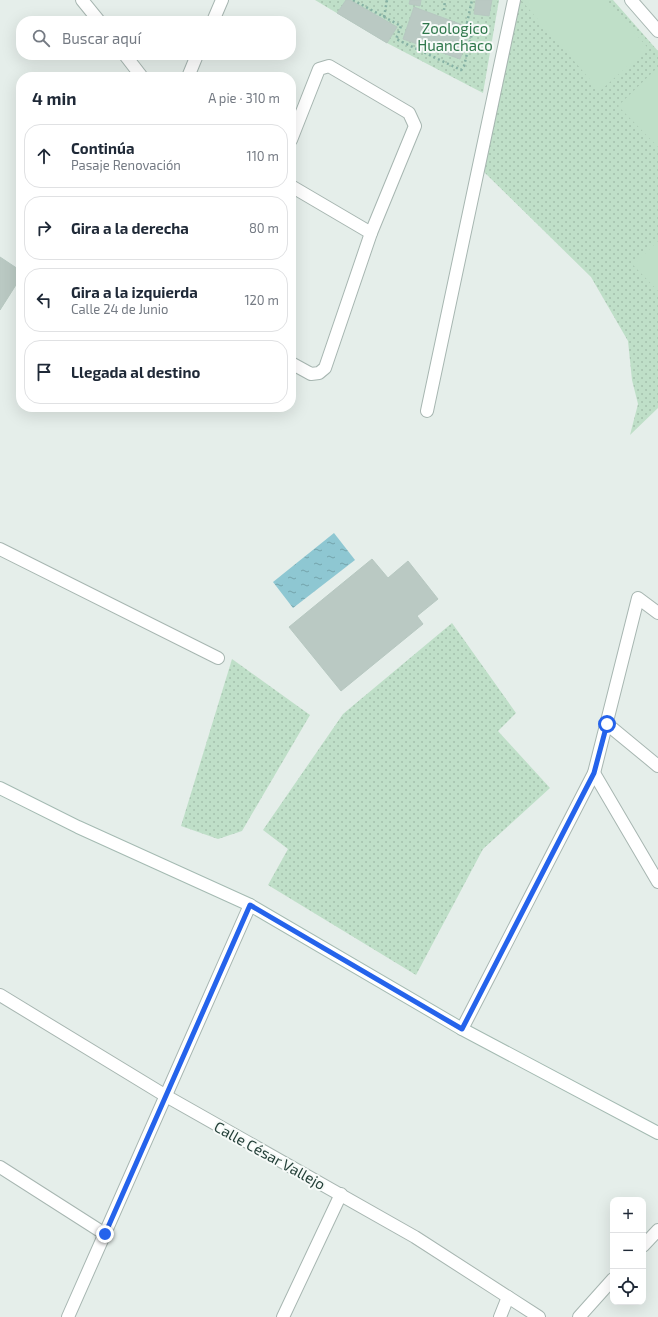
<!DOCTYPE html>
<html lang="es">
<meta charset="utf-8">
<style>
body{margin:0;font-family:"Exo 2",sans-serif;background:#f2f2f3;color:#1f2937}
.controls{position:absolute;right:12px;bottom:12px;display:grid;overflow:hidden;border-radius:8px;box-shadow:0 4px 16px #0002}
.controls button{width:36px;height:36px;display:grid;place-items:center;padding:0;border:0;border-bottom:1px solid #e0e1e3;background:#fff;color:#1f2937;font:20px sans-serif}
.stop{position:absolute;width:12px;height:12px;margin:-9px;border:3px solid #2563eb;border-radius:50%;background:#fff}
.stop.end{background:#2563eb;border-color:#fff;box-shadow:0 1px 4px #0008}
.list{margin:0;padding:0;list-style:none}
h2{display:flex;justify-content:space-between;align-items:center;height:52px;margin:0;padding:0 16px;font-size:17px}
h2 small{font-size:13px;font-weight:400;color:#747a83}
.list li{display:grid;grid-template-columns:26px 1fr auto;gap:12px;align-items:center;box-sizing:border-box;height:64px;margin:0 8px 8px;padding:0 8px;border:1px solid #e0e1e3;border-radius:16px}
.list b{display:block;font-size:15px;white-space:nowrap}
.list p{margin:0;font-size:13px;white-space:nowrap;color:#747a83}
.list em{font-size:13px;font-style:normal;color:#747a83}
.icon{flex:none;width:22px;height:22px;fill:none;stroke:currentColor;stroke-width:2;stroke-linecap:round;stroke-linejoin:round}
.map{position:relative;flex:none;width:658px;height:1317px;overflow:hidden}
.search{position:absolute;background:#fff;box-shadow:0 4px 16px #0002;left:16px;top:16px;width:280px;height:44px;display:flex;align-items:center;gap:10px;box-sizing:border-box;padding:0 14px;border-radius:16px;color:#747a83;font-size:15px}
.panel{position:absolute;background:#fff;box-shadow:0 4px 16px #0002;left:16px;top:72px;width:280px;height:340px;border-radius:16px}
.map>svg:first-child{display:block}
.grass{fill:url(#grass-dots)}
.pitch{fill:#bfdfc8}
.water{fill:url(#water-ripples)}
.building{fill:#bac9c3;stroke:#b7c8c1}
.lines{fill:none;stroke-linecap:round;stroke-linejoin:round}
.street-casing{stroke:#a7b6b1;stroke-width:14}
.secondary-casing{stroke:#a4bab2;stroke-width:14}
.path{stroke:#86b1a4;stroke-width:2.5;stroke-dasharray:2 3;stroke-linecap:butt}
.street{stroke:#fff;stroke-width:12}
.secondary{stroke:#fff;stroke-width:12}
.route{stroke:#2563eb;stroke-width:5}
.labels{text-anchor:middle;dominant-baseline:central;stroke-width:4;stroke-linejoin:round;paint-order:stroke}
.park-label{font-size:15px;fill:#2e774b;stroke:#f6faf8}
.street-label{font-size:15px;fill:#244039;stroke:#f6faf8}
</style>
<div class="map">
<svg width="658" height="1317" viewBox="0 0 658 1317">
<defs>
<pattern id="grass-dots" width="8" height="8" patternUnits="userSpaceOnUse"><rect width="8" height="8" fill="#bfdfc8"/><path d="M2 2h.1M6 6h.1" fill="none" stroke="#a4c0ad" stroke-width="1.8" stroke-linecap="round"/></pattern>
<pattern id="water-ripples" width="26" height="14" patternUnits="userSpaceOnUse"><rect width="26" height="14" fill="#8ec7d2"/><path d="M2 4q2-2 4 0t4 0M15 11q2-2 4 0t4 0" fill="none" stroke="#74a3ab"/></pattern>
</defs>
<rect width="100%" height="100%" fill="#e5eeea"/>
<g class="grass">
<path d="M315,0H499L483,93L387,43Z"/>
<path d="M517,0H613L658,51V408L630,435L638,404L632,380L628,341L591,277L483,171Z"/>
<path d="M452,623L516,713L498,731L550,788L483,849L416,975L268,885L288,849L263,830L343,714Z"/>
<path d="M232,659L310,715L242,831L218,839L181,826Z"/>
</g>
<g class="pitch">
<path d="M521,0H606L648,48L600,91Z"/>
<path d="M658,67V147L618,106Z"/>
<path d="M658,241V291L633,265Z"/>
</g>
<path class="water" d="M334,533L355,560L293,608L273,582Z"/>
<g class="building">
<path d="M346,0H350L397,27L387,43L337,13Z"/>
<path d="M410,0H421L420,6L409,4Z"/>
<path d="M476,0H492L489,16L474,14Z"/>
<path d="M414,7L471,28L460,59L403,39Z"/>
<path d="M0,257L21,271V277L0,310Z"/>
<path d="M372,559L388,578L408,561L438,599L417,616L423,624L341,691L289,627Z"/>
</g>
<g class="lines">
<g class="street-casing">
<g id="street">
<path d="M82,0L99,21"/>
<path d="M631,0L658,31"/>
<path d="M213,21L222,0"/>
<path d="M125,55L142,77"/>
<path d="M188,77L197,55"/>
<path d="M291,140L319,69L329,66L409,113L415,126L371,233L325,368L319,373L311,374L291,363"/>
<path d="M291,186L371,233"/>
<path d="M427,411L514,0"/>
<path d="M0,549L218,658"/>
<path d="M607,724L658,766"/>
<path d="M594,773L658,882"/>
<path d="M0,995L166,1096L415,1237L539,1317"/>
<path d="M462,1029L594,773L638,598L658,613"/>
<path d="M0,1167L105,1234"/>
<path d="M643,1246L658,1230"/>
<path d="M68,1317L250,905"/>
<path d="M283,1317L341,1194"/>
<path d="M500,1317L508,1297"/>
<path d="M579,1317L613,1279"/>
</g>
</g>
<g class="secondary-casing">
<path id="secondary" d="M0,788L78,827L250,905L462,1029L658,1133"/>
</g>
<g class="path">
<path d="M353,0L401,26L396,39L461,70L464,66L474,25L467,23L472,0"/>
<path d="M444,10L445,0"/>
<path d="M384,17L387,0"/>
</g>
<use href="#street" class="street"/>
<use href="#secondary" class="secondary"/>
</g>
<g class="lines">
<path class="route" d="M105,1234L250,905L462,1029L594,773L607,724"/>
</g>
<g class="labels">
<g class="park-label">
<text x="455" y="28">Zoologico<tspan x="455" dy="17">Huanchaco</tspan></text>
</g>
<g class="street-label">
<text transform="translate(270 1155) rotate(29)">Calle César Vallejo</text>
</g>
</g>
</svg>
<div class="controls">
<button>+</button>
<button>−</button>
<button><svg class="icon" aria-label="locate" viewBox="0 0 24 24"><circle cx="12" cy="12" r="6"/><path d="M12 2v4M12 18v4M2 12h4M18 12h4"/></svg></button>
</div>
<div class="stop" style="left:607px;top:724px"></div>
<div class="stop end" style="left:105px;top:1234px"></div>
<div class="search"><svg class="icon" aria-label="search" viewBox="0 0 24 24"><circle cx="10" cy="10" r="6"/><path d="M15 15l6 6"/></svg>Buscar aquí</div>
<section class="panel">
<h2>4 min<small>A pie · 310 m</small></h2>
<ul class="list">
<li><svg class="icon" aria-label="ahead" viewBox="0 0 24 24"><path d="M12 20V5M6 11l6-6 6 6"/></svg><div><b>Continúa</b><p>Pasaje Renovación</p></div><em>110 m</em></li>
<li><svg class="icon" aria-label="right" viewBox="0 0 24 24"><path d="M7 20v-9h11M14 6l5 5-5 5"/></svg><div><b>Gira a la derecha</b></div><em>80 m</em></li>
<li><svg class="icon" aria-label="left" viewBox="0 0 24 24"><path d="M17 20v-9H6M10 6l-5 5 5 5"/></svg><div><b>Gira a la izquierda</b><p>Calle 24 de Junio</p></div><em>120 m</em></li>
<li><svg class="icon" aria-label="arrive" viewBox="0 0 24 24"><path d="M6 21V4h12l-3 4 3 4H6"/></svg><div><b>Llegada al destino</b></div></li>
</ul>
</section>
</div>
